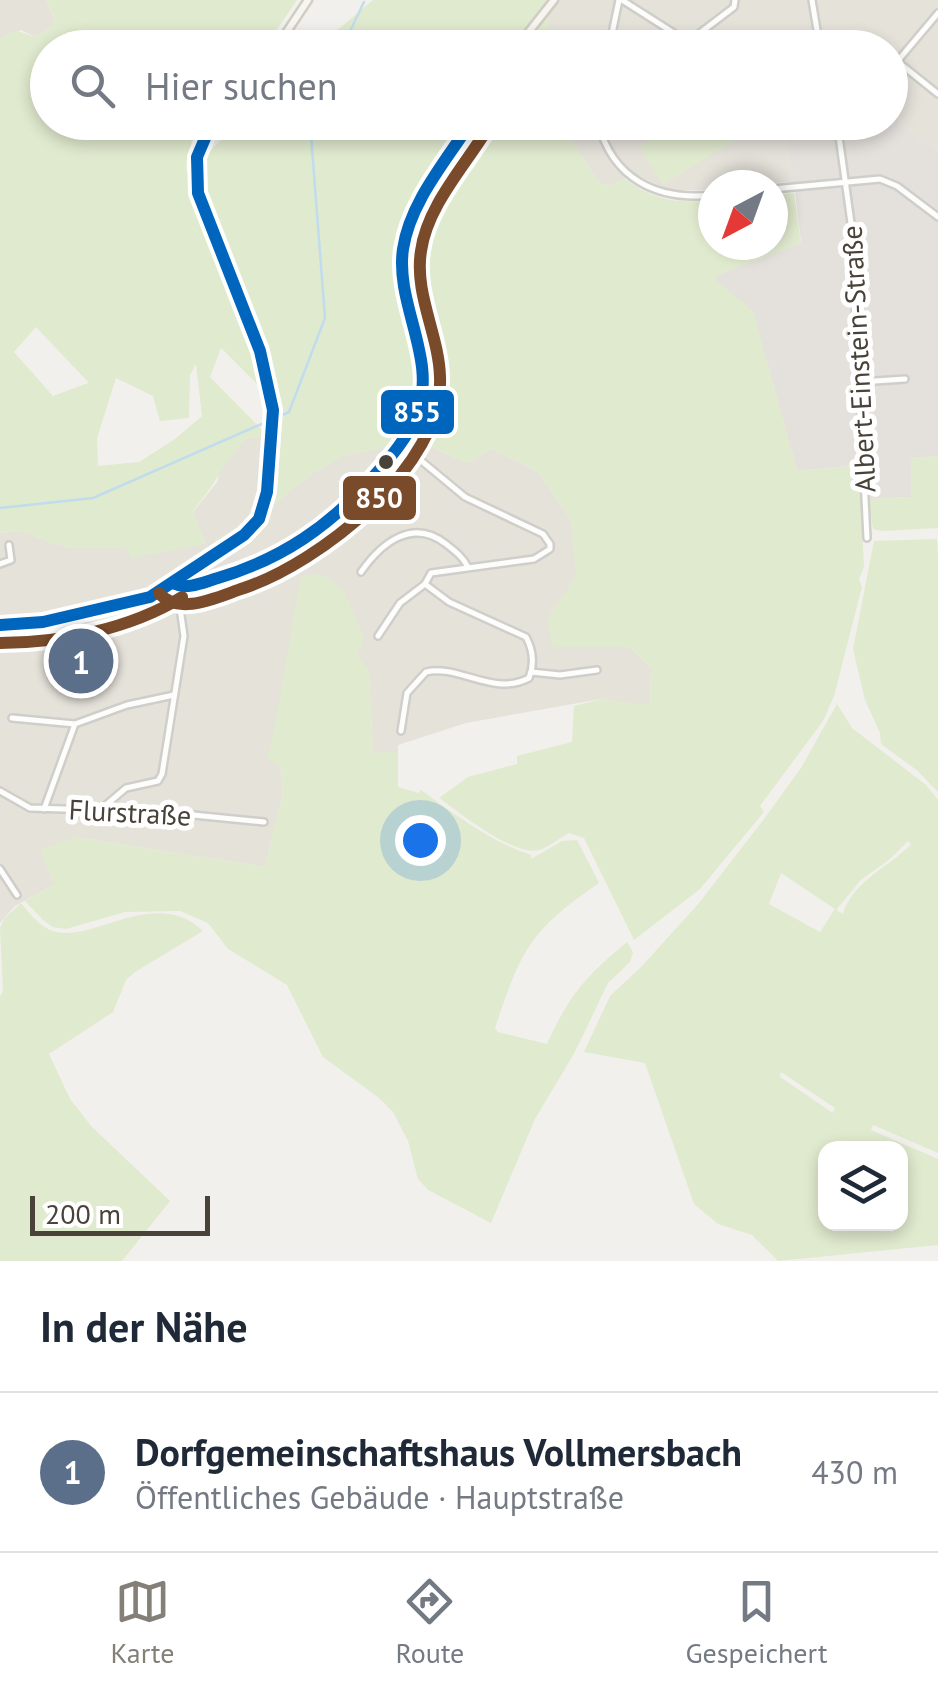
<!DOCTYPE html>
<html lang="de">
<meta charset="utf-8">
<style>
body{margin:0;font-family:"PT Sans",sans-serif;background:#f6f6f7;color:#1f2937}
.controls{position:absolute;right:30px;bottom:30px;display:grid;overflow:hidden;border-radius:20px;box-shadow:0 5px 15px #0003}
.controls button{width:90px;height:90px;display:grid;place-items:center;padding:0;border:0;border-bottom:2px solid #e0e1e3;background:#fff;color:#1f2937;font:50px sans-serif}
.compass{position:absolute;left:698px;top:170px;width:90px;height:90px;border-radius:50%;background:#fff;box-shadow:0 5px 15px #0003;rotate:221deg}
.scale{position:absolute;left:30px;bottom:25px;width:180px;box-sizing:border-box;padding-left:10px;border:5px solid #484238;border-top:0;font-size:28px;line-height:35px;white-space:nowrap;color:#484238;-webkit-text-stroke:8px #fff;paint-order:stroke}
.you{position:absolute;left:420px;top:840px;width:35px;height:35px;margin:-25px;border:8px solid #fff;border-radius:50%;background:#1a73e8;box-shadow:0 0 0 15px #1a73e833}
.badge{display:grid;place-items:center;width:65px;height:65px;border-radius:50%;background:#847f77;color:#fff;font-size:32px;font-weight:700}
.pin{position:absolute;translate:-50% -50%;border:5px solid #fff;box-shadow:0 2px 10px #0006}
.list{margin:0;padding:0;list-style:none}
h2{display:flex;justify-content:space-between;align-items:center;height:130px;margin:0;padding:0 40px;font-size:42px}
h2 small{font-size:32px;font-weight:400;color:#747a83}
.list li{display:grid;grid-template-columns:65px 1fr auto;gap:30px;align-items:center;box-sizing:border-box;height:160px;padding:0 40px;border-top:2px solid #e0e1e3}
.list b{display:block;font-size:38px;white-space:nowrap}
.list p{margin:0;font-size:32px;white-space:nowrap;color:#747a83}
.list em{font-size:32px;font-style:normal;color:#747a83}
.icon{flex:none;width:55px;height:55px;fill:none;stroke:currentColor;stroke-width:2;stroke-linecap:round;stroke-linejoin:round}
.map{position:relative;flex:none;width:938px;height:1261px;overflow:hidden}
.search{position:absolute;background:#fff;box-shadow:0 5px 15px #0003;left:30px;right:30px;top:30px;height:110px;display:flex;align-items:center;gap:25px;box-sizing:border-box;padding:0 35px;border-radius:55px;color:#747a83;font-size:38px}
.sheet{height:290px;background:#fff}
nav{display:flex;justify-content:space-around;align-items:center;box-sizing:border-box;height:140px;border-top:2px solid #e0e1e3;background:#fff;font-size:28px;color:#747a83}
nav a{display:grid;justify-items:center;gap:5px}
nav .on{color:#847f77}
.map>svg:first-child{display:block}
.residential{fill:#e5e2da}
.industrial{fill:#e4e0dc}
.green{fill:#e0eace;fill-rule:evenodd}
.parking{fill:#e4e1dd}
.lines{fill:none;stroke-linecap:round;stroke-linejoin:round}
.stream{stroke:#c0dced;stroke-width:2.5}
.street-casing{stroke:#d0ceca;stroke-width:10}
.secondary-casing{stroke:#d0cdc3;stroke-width:11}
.street{stroke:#fdfdfc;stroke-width:5}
.secondary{stroke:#f7f5f0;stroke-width:6}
.bus-1-casing{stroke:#fff;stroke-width:20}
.bus-2-casing{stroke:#fff;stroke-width:20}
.bus-1{stroke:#0065bd;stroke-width:12}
.bus-2{stroke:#7a4b2a;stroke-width:12}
.bus-dot{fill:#484238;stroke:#fff;stroke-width:4}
.labels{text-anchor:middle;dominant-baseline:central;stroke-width:10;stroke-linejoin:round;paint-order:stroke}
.street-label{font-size:28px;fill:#484238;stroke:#fff}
.line-badge{stroke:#fff;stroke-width:4}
.badge-label{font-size:28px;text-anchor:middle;font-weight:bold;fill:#fff}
</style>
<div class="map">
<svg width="938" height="1261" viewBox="0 0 938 1261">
<rect width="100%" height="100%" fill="#f2f0ec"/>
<g class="residential">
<path d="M0,0H46L55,20L52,26L35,37L21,30L0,39Z"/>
<path d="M558,0H938V152L901,125L891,108L890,48L556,47L544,16Z"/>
<path d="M564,123H679L640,147L736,138L726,123H781L794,182L713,185V190H668L633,173L613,185L600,184L564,130Z"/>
<path d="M268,436L260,504L268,509L311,474L342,456L394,446L404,452L415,439L467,463L491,449L538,472L571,520L577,576L547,620L630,647L651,668L650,706L601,699L466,723L398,745V752L373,754L369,672L280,766L283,792L265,867L75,837L54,885L15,906L0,923V533L20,531L68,548H127L205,543L193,512L217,482L222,463L245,439Z"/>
</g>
<path class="industrial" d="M891,108L901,125L938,152V456L911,458V497L868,499L859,465L797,471L753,312L712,277L801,242L794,182L781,123L890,122Z"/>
<g class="green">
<path d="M46,0H297L265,47L48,48V122L203,123L192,140L186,165L192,204L238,317L263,390L221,348L210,377L268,436L245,439C225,463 213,487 193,511L205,544L131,558L127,548H68L20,531L0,533V39L15,30L35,37L52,26L55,19ZM36,327L88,382V383L53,396L14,352ZM196,364L202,416L175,439L139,462L98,466L97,438L116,378L153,396L160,421L189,418L190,375Z"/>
<path d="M373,0H548L543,6L556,47L316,48Z"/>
<path d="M238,123H465C443,159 401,211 396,252C388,307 425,359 413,413C411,426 401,436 394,446L342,456L311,474L268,510L278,419L287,414H278L276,378L202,183L203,158Z"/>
<path d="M476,123H564V130L600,184L613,185L624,178C652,200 678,204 713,200V245H773V195L794,193L801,243L713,277L753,311L797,471L859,465L864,567L859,579L862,587L834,696L823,721L760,806L764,812L700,889L634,940L584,838L569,833C560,838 549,847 540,850C514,857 460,813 439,798L468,777L517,764V756L572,742L574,706L601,699L650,705L651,668L630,647H553L547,620L576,576L571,520L538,472L491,449L467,463L415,439C421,424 428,409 429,393C435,336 393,286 414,228Z"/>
<path d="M679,123H726L736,139L663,185L640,147Z"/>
<path d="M938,456V528L883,531L873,529L868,499L911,497V458Z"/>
<path d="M937,539L938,558V792L918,771L881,744L880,733L865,700L853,649L874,541Z"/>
<path d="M321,574L343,589L364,638L357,654L369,671L373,753L398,752V787L419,793L421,790C456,815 489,841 531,855V859L562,841L577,840L599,883C530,930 521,950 495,1028L498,1032L547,1044C570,994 585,977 627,942L633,952L630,962L608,983L575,1052L535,1119L491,1223L428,1190L418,1179L408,1141L393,1112L379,1098L323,1057L287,985L228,949L208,923L180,911L125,912L66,929L53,927L43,920L25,901L54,885L40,850L75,837L265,867L283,792L280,766L267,759C282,699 289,638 301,577Z"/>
<path d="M837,704L852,728L926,785L938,800V1153L873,1125L871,1130L938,1159V1245L778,1261L752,1235L718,1224L694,1204L645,1063L584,1052L610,996L643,965L699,903L764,819L801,768ZM908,841L911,844C890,867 852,881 843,914L836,910L861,880L890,859ZM781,873L835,909L820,932L769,904ZM781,1072L835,1108L833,1113L780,1077ZM826,1148H900V1224H826Z"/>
<path d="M21,903C28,912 39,925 50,930C88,947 155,884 203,931L135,972L126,980L113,1012L49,1054L70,1099L92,1127L170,1201L122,1261H0V997L3,990L0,928L4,919Z"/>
</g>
<path class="parking" d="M235,550L240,564L205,576L200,568Z"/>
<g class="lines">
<g class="stream">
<path d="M342,48L364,2"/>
<path d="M0,508L93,498L289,412L325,318L310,122"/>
</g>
<g class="street-casing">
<g id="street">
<path d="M622,0L688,42L734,7L735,0"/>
<path d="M812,0L820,48"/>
<path d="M609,48L619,0"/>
<path d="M898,62L938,94"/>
<path d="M890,70L938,13"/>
<path d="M598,122C612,179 657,201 713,195"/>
<path d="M837,122L851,223L867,538"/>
<path d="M773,189L880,179L897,186L938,217"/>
<path d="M860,382L905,379"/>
<path d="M0,564L11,560L9,545"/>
<path d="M361,572C382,542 413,518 446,544C455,551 463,557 468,567"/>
<path d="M378,636L400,603L425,584L431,573L534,559L550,549V544L543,534L465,497L401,444"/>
<path d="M531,672L560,675L597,670"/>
<path d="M12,718L75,724L127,705L174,695"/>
<path d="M401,731L407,693L426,672C459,664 493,697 529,678C535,663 533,650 526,637L449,602L425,584"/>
<path d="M0,791L30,808L163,812L264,822"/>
<path d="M44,809L75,724"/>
<path d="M100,810L126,788L158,781L162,774L184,636L177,587"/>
<path d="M0,869L17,895"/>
</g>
</g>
<g class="secondary-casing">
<g id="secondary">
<path d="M276,48L308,0"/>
<path d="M516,48L554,0"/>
<path d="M173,582L177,587H186C281,562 320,541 383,466C405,439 424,415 423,378C420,332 392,281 406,235C415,202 452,153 471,122"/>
<path d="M0,625L43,622L150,597L244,535L259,519L267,492L273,410L260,351L198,193L197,157L212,122"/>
</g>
</g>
<use href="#street" class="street"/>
<use href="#secondary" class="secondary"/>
<g class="bus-1-casing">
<g id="bus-1">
<path d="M175,584C187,590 204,582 218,578C282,559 330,526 374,476C391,457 408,437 417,414C438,359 395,305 403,249C410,202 446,161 471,122"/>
<path d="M0,625L43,622L150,597L244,535L259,519L267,492L273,410L260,351L198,193L197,157L212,122"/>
</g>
</g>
<g class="bus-2-casing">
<g id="bus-2">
<path d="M159,593C179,617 219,596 244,588C319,563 444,466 440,377C439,335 414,294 421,251C427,207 463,168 486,131"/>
<path d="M0,643C60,643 130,629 182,597"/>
</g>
</g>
<use href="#bus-1" class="bus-1"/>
<use href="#bus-2" class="bus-2"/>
</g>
<circle class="bus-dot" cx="386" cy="462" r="9"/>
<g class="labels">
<g class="street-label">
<text transform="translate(858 359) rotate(-93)">Albert-Einstein-Straße</text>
<text transform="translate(130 812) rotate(3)">Flurstraße</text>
</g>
</g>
<g class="line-badge">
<rect x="379" y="388" width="77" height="48" rx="10" fill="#0065bd"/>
<rect x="341" y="474" width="77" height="48" rx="10" fill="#7a4b2a"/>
</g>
<g class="badge-label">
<text x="417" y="422">855</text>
<text x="379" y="508">850</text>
</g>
</svg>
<div class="controls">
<button><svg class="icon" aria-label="layers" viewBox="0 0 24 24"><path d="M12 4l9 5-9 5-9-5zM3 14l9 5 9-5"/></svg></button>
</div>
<svg class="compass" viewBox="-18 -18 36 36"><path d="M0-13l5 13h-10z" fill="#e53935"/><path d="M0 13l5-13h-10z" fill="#747a83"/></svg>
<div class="scale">200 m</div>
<div class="you"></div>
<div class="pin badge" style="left:81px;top:661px;background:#5c6f8a">1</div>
<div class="search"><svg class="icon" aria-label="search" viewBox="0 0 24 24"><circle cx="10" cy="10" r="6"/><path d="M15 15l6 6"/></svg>Hier suchen</div>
</div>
<section class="sheet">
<h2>In der Nähe<small></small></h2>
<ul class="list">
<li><span class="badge" style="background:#5c6f8a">1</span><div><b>Dorfgemeinschaftshaus Vollmersbach</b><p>Öffentliches Gebäude · Hauptstraße</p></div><em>430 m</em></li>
</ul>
</section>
<nav>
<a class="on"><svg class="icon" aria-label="map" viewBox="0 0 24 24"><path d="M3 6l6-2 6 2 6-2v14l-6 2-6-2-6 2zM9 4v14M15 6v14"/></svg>Karte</a>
<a><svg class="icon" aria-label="directions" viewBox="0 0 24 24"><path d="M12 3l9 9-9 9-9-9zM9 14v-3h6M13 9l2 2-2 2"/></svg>Route</a>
<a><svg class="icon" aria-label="saved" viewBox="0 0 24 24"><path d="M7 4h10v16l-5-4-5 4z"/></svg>Gespeichert</a>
</nav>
